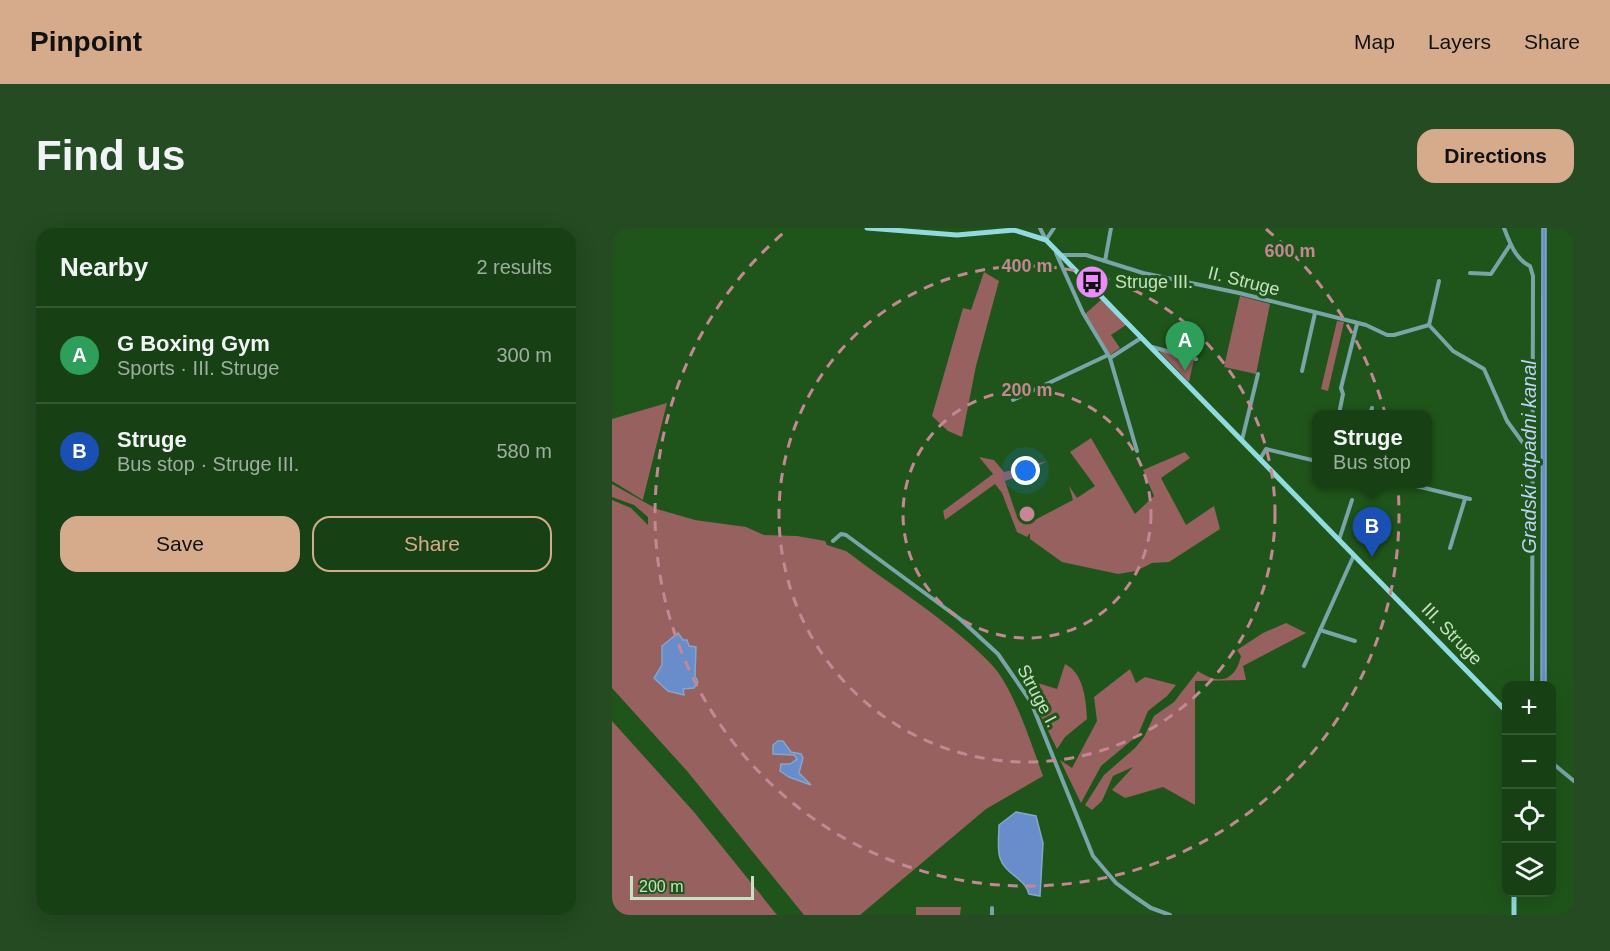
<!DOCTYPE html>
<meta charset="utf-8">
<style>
body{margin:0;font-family:Helvetica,sans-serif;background:#244b22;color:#f1f3f6}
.controls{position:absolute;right:18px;bottom:18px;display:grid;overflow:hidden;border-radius:12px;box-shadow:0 6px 24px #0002}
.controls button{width:54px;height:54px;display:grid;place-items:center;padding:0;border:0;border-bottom:2px solid #365934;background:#174014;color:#f1f3f6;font:30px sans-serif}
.scale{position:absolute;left:18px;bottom:15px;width:124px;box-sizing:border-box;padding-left:6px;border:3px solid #c5e2c1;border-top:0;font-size:16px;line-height:21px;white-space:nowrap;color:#c5e2c1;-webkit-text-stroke:4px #1f551a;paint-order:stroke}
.you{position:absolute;left:414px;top:243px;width:21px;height:21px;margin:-15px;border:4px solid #fff;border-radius:50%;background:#1a73e8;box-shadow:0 0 0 9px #1a73e833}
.badge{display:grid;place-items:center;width:39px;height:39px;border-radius:50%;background:#d6ab8b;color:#fff;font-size:20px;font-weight:700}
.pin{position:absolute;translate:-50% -50px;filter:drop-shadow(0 2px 3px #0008)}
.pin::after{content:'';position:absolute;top:32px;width:21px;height:18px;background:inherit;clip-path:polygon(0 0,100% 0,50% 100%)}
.popup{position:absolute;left:700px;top:182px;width:120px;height:78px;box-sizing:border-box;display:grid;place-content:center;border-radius:12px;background:#174014;filter:drop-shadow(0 2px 4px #0005);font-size:20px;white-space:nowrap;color:#9eafa0}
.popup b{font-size:22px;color:#f1f3f6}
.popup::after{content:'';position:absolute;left:50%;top:100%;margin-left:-12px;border:12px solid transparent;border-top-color:#174014}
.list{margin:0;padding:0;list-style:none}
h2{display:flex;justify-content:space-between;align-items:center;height:78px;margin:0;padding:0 24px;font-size:26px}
h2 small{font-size:20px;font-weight:400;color:#9eafa0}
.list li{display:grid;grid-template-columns:39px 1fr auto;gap:18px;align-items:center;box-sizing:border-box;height:96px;padding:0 24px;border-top:2px solid #365934}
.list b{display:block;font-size:22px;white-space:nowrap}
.list p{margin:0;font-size:20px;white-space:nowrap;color:#9eafa0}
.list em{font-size:20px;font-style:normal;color:#9eafa0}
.actions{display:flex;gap:12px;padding:18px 24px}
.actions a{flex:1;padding:14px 0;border:2px solid #d6ab8b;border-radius:18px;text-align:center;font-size:21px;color:#d6ab8b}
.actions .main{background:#d6ab8b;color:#111}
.icon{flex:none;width:33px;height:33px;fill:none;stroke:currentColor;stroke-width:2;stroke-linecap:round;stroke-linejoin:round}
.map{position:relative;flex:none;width:962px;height:687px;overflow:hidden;border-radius:18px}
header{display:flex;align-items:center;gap:36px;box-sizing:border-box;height:84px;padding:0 30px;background:#d6ab8b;color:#111}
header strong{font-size:28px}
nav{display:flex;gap:33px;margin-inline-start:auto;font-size:21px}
.intro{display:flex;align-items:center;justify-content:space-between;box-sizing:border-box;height:144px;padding:0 36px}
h1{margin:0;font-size:42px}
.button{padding:15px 27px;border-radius:18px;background:#d6ab8b;color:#111;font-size:21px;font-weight:700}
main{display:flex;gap:36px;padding:0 36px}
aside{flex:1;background:#174014;border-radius:18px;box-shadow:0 6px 24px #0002}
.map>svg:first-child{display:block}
.green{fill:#96615f}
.water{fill:#698ccb;stroke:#85a6c8;stroke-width:1.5}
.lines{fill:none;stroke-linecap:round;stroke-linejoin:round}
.street{stroke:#79a5a9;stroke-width:4}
.secondary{stroke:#91dadf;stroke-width:5}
.ring{fill:none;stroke:#c48793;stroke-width:3;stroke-dasharray:10 8}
.labels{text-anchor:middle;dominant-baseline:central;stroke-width:6;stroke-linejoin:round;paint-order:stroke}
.street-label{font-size:18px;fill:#c5e2c1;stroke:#1f551a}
.poi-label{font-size:18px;fill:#c5e2c1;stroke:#1f551a;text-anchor:start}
.water-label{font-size:20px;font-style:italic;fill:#bfd3f6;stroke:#1f551a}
.centre{fill:#c48793;stroke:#1f551a;stroke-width:3}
.ring-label{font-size:18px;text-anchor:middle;font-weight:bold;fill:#c48793;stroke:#1f551a;stroke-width:6;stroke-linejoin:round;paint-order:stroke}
</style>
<header>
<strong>Pinpoint</strong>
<nav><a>Map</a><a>Layers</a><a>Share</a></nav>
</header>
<div class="intro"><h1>Find us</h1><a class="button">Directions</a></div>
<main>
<aside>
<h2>Nearby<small>2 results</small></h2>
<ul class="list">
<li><span class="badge" style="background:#2e9e5b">A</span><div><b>G Boxing Gym</b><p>Sports · III. Struge</p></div><em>300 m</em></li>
<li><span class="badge" style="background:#1a4fb4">B</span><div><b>Struge</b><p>Bus stop · Struge III.</p></div><em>580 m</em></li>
</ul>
<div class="actions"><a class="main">Save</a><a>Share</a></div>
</aside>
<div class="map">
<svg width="962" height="687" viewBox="0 0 962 687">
<rect width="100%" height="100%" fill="#1f551a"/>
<g class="green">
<path d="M372,44L387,53L364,138L350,209L336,203L320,188L351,80L359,82Z"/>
<path d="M628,68L658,76L644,146L612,139Z"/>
<path d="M490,71L514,97L499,107L508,120L498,127L473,86Z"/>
<path d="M725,93L732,94L716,163L709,161Z"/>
<path d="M549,122L582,131L577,154L548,124Z"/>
<path d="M55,175L31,271V272L0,253V191Z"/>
<path d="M479,210L523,286L542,268L531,242L573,224L578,230L549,250L574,297L602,278L608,301L557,334L540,335L524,343L506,346L450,334L418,311V305L415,309L405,304L390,265L383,256L333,292L331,283L381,246L367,229L382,232L392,244L435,233L410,247L393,253L404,286L415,296L461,272L457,258L465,270L483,258L458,224Z"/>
<path d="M0,256L45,281L83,292L134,299L152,307L185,308L213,313L215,317L234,323C280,358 340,395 379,436C401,458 420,518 431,548L374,581L248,687H192L75,543L0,460V272L19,280L36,297V289L22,277L0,269Z"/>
<path d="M674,395L694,405L631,438L634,452L583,453V577L551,559L513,570L500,562L521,539L501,548L490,573L480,582L473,577L492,547L523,520L532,509L542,488L562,474L586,443C607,457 623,454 629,428L625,422L651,405Z"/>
<path d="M453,436C472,445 474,473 475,491L453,509L445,521L410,450L445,461Z"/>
<path d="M518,441L524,455L533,449L564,457L555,468L536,483L526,507L489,538L469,575L448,532L460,540L485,493L482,469Z"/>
<path d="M0,493L82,584L165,687H0Z"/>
<path d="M304,679H349L348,687H304Z"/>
</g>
<g class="water">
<path d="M930,0H934V458L929,457Z"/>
<path d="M66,405L71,412H75L77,418L84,419L83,448L86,454L82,460L71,461L72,467L56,463L42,450L50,437V418Z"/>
<path d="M166,513H171L179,524L189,526L191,530L187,545L199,557L177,549L168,543L169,536H178L185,531L182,527L161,526V517Z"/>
<path d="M404,584L424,588L431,615L428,668L417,666C414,651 393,646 388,630C385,621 387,607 387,597Z"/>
</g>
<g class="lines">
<g class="street">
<path d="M428,0L434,12"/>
<path d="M892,0C897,13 904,32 918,38L921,48L920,458"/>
<path d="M434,12L442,0"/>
<path d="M444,25L471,85L498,130L525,223"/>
<path d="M449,27H474L531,45L627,65L754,97L775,107H782L817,97L841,123L872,141L895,193L919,226"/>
<path d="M493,33L499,0"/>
<path d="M858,45L879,46L898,17"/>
<path d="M817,97L827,53"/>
<path d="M540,119L584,131"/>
<path d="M498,130L529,110"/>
<path d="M690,143L703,85"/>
<path d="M401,172L496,127"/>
<path d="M727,186L731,166L729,160L745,96"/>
<path d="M758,186L760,180"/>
<path d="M630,212L646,146"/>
<path d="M648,231L654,221L704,233"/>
<path d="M796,256L858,271"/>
<path d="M727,312L740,272"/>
<path d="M221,313L229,306L234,307L348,391L386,426L419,474L481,628L504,655L520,667L539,680L558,687"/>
<path d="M838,320L853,271"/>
<path d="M708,402L743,413"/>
<path d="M692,438L742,327"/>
<path d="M939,534L962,553"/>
<path d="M380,680V687"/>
</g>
<g class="secondary">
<path d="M255,0L345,7L402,2L434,12L894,483"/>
<path d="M902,687V664"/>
</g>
</g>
<g class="ring">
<circle cx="415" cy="286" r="124"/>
<circle cx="415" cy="286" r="248"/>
<path d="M654 1A372 372 0 1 1 176 1"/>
</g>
<defs>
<g id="bus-disc" transform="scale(1.725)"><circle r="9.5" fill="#ec8cfb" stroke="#1f551a"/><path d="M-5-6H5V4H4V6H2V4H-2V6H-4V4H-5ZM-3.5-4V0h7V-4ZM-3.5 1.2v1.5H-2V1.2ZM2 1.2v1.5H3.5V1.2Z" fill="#111"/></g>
</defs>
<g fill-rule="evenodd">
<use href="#bus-disc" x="480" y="54"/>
</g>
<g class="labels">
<g class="street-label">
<text transform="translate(632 53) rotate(14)">II. Struge</text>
<text transform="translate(840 406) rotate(46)">III. Struge</text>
<text transform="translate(426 468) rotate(62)">Struge I.</text>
</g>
<g class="poi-label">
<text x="503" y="54">Struge III.</text>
</g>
<g class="water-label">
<text transform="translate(917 229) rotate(-90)">Gradski otpadni kanal</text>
</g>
</g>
<circle cx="415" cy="286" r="9" class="centre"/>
<g class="ring-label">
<text x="678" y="29">600 m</text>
<text x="415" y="44">400 m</text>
<text x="415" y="168">200 m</text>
</g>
</svg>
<div class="controls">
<button>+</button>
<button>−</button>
<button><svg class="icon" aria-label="locate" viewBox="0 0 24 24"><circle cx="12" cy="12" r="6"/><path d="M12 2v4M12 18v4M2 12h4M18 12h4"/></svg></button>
<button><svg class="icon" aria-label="layers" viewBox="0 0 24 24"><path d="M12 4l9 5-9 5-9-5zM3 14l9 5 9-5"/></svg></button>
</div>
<div class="scale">200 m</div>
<div class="you"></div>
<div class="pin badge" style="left:573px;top:143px;background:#2e9e5b">A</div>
<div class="pin badge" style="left:760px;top:329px;background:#1a4fb4">B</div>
<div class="popup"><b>Struge</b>Bus stop</div>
</div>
</main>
